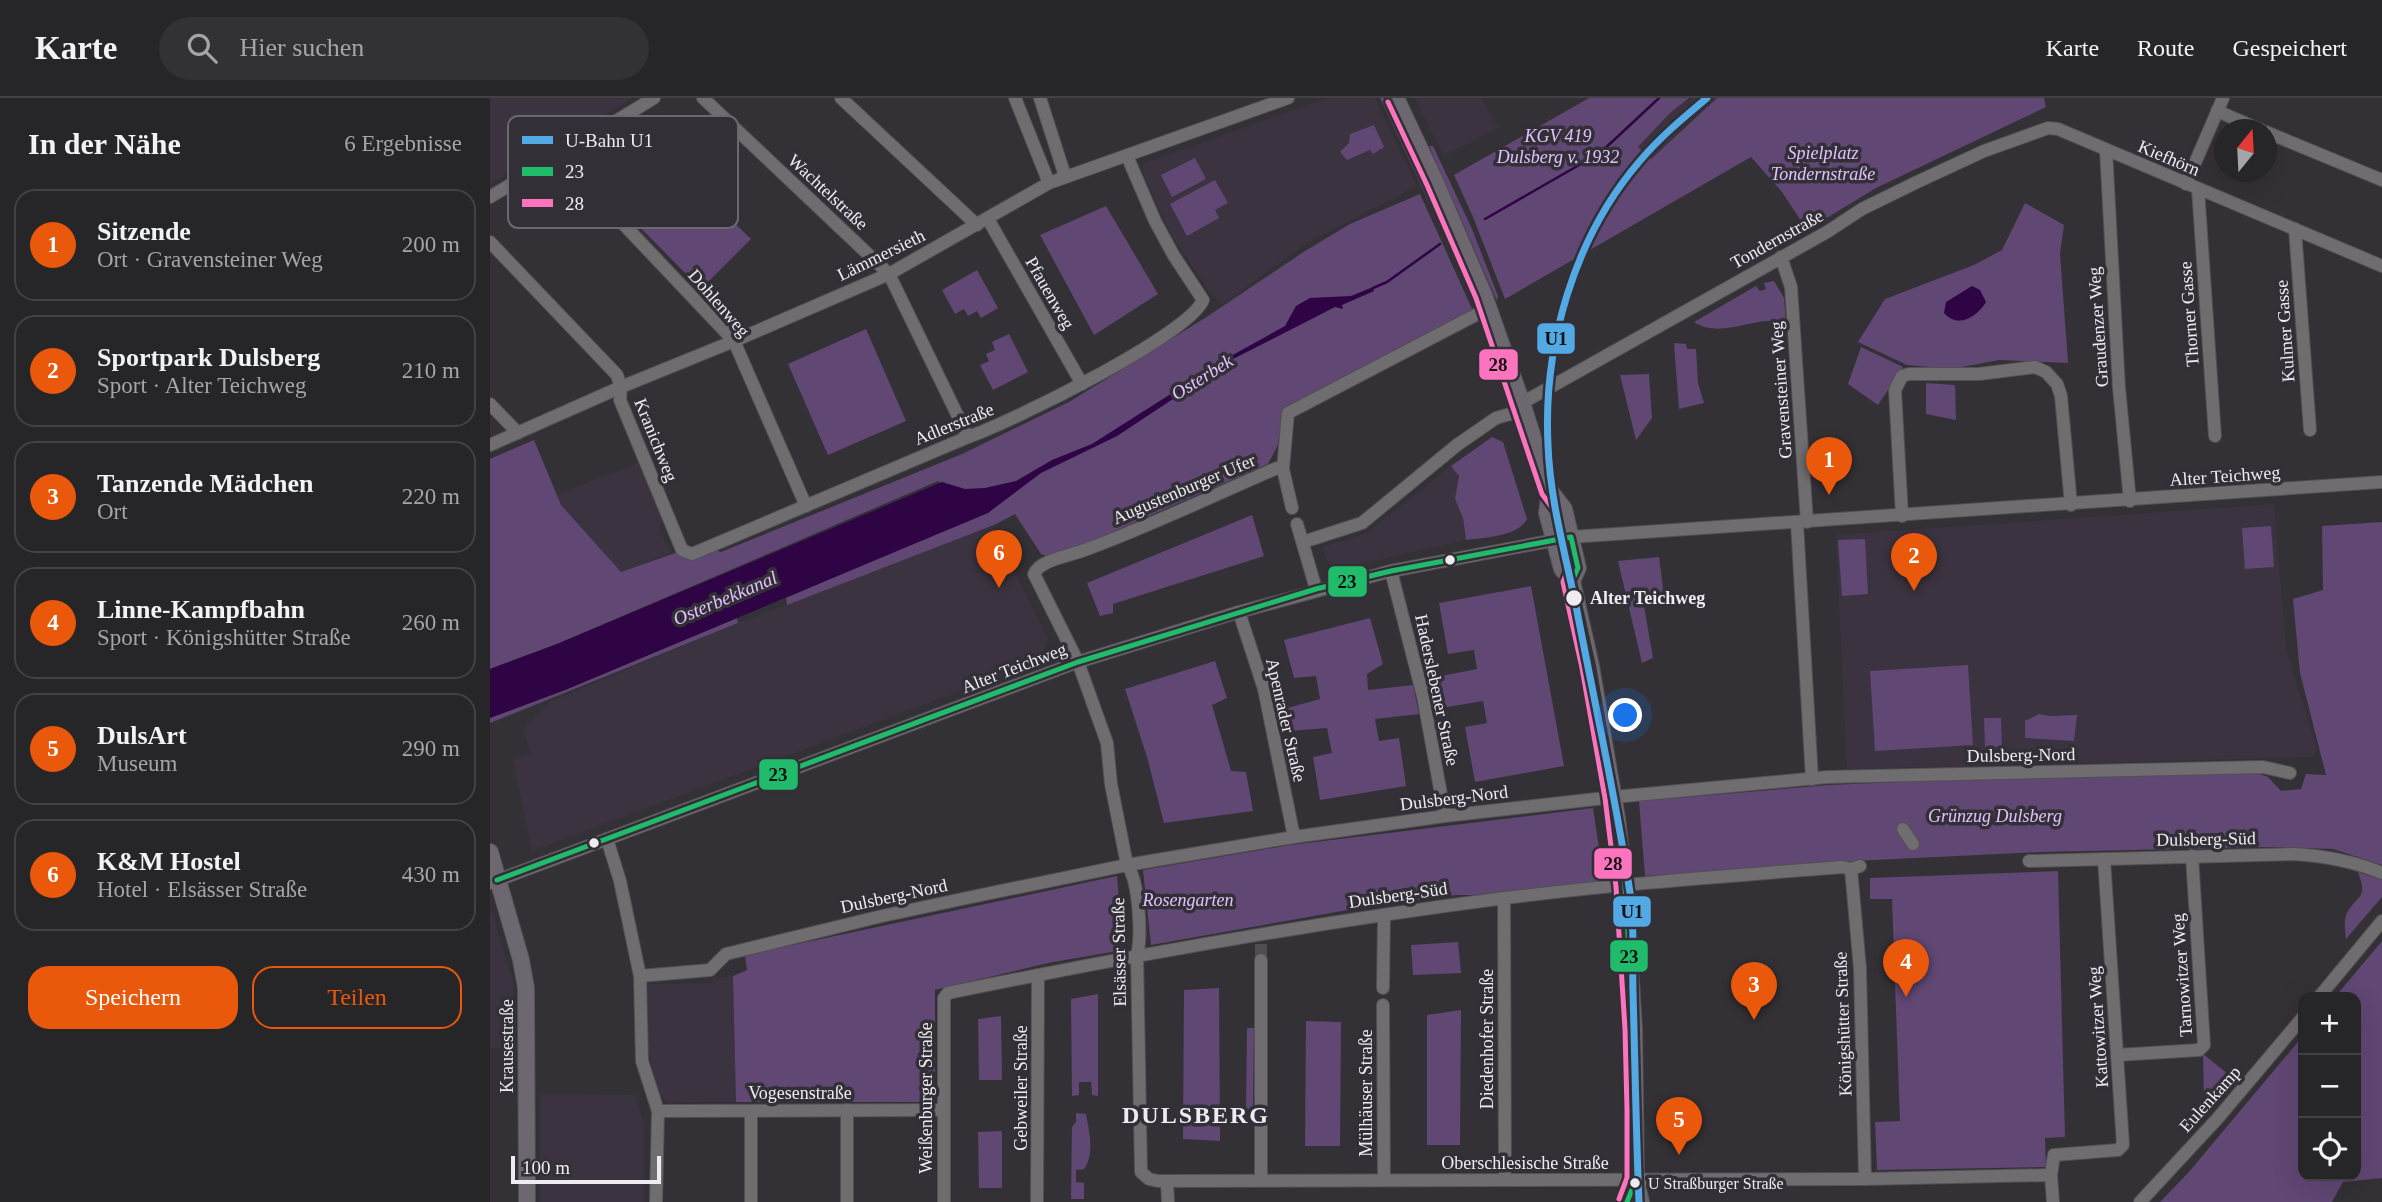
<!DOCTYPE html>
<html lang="de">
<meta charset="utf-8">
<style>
body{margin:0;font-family:"Times New Roman",serif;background:#323134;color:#f1f3f6}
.controls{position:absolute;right:21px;bottom:21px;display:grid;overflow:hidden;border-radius:14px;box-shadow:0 7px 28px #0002}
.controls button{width:63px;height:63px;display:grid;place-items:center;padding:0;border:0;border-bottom:2px solid #424245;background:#262528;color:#f1f3f6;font:35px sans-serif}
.compass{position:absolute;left:1724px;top:21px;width:63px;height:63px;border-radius:50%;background:#262528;box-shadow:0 7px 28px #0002;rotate:18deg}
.scale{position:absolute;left:21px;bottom:18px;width:150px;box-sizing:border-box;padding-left:7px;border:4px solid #efecf1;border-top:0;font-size:19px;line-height:24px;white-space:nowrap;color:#efecf1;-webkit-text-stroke:5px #332f37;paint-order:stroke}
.you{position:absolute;left:1136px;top:618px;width:24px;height:24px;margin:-18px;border:5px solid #fff;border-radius:50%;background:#1a73e8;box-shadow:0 0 0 10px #1a73e833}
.badge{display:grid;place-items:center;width:46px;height:46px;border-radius:50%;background:#ea580c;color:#fff;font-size:23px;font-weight:700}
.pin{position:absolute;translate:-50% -58px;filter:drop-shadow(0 2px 4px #0008)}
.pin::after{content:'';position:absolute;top:37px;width:24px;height:21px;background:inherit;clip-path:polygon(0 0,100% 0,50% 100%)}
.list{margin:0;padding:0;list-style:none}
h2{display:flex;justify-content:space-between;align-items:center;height:91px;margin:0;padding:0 28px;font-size:30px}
h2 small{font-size:23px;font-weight:400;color:#a4a5a8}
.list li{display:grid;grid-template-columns:46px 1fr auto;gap:21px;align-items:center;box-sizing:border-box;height:112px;margin:0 14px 14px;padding:0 14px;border:2px solid #424245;border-radius:21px}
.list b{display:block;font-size:26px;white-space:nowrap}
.list p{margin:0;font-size:23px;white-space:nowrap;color:#a4a5a8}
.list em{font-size:23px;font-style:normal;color:#a4a5a8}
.actions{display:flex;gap:14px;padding:21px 28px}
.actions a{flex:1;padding:16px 0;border:2px solid #ea580c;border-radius:21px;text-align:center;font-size:24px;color:#ea580c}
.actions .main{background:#ea580c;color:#fff}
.icon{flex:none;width:38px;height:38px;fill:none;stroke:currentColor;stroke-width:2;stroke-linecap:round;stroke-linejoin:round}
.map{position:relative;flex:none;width:1892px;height:1104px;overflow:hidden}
header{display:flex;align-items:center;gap:42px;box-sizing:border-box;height:98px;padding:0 35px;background:#262528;border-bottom:2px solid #424245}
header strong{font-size:33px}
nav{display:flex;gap:38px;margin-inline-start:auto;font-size:24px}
.search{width:490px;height:63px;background:#323134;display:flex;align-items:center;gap:18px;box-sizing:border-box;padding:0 24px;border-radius:38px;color:#a4a5a8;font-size:26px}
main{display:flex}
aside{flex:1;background:#262528}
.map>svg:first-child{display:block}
.built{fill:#3b3440}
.green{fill:#604774}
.water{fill:#2e0444}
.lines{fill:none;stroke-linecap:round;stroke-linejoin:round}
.stream{stroke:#2e0444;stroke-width:2.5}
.minor-tunnel{stroke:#4f4d51;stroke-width:12;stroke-dasharray:12 6;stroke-linecap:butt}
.minor-casing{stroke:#525053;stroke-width:14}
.major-casing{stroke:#525053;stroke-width:18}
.minor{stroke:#6f6d70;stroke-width:12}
.major{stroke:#6d6870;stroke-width:16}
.bus-1-casing{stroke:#332f37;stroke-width:10}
.bus-2-casing{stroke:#332f37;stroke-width:10}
.bus-1{stroke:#20bc6c;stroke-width:5}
.bus-2{stroke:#fc73be;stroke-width:5}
.metro-1-casing{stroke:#332f37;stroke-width:12}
.metro-1{stroke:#53a9e4;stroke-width:7}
.bus-dot{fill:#efecf1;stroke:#332f37;stroke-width:2.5}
.labels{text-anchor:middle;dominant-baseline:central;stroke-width:7;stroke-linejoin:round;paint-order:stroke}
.bus-label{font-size:16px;fill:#efecf1;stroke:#332f37;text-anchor:start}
.park-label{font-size:18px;font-style:italic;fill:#e1c1fd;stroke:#332f37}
.street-label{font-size:18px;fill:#efecf1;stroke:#332f37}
.stop-label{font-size:18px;font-weight:bold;fill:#efecf1;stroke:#332f37;text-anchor:start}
.water-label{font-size:19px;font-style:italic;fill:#e2c2fe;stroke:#332f37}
.district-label{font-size:24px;font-weight:bold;letter-spacing:2px;fill:#efecf1;stroke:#332f37}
.key{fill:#332f37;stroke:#6b686f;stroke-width:2}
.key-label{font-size:19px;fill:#efecf1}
.line-badge{stroke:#332f37;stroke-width:2.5}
.pale-badge-label{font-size:19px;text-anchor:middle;font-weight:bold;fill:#111}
</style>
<header>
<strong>Karte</strong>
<div class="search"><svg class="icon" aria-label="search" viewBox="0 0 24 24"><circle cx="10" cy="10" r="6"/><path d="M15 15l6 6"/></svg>Hier suchen</div>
<nav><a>Karte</a><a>Route</a><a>Gespeichert</a></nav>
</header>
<main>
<aside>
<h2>In der Nähe<small>6 Ergebnisse</small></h2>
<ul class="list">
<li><span class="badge">1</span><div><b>Sitzende</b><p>Ort · Gravensteiner Weg</p></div><em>200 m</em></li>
<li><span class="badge">2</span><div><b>Sportpark Dulsberg</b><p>Sport · Alter Teichweg</p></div><em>210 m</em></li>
<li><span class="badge">3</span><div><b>Tanzende Mädchen</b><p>Ort</p></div><em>220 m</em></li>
<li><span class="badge">4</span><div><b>Linne-Kampfbahn</b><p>Sport · Königshütter Straße</p></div><em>260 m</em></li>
<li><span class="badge">5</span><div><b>DulsArt</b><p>Museum</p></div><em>290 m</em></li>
<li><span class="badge">6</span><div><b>K&amp;M Hostel</b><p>Hotel · Elsässer Straße</p></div><em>430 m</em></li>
</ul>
<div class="actions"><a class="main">Speichern</a><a>Teilen</a></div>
</aside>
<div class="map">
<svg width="1892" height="1104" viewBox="0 0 1892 1104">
<rect width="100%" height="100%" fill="#333135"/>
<g class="built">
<path d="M0,0H143L0,86Z"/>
<path d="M837,0H885L927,88L815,146L732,207L720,194L680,135L652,73L655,65Z"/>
<path d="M925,0H991L1008,30L954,58Z"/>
<path d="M1202,0H1227L1196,26L1161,61L1148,50L1179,16Z"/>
<path d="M148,365L173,423L169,430L181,455L131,474L71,407L67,397Z"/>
<path d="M961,368L969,377L965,401L973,420L976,442L842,472L832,449L877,435Z"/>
<path d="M1784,406L1796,552L1827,651L1823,659L1357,671L1346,437Z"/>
<path d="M502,428L558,541L550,563L42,753L23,662L41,656L33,632L59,604L248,525Z"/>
<path d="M0,807L23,884L24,950H0Z"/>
<path d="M243,878L246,1004H178L168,996L159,956L157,886L221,885L223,880Z"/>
<path d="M50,996L145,997L154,1026V1104H50Z"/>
</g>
<g class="green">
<path d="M890,0H894L924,59L956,131L953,134Z"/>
<path d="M1099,0H1199L1179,16L1148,49L1161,61L1227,0H1554L1556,9L1386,90L1317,132L1292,94L1261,59L1015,201L983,119L964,77Z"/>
<path d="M884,27L894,49L883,56L880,52L857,62L850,54L859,45L860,36Z"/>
<path d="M939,48H943L982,131L1008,198L1007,203Z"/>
<path d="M174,57L261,141L211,191L125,104Z"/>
<path d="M705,60L716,81L682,99L671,77Z"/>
<path d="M725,82L738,105L725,112L729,120L697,138L680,106Z"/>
<path d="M930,96L983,213L793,310L788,347L778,366L581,452L557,458L551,456L525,416L504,427L297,507L296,500L497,414L448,383L67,546L0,571V361L44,342L71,407L131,474L211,446L231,454L472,356L579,304L715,220L815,153L860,126Z"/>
<path d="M1535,105L1574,127L1570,156L1578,265L1509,262L1461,271L1417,267L1368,244L1395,201L1484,167L1512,152Z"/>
<path d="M616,108L668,196L604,237L550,137Z"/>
<path d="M487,172L508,210L491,220L487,213L478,218L474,211L465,216L452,192Z"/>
<path d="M1284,183L1294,200L1296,224C1290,224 1284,223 1278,223C1255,224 1226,239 1204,224L1266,188L1270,193L1276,191L1274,185Z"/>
<path d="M376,231L416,323L338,357L298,266Z"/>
<path d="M519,236L538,274L503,292L490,267L499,263L496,256L505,252L502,244Z"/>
<path d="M1184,245L1196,246L1197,251H1206L1208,285L1214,305L1189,311Z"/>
<path d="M1371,249L1413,269L1388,307L1358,286Z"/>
<path d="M1159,276L1162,320L1146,342L1130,277Z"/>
<path d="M1436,285L1465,287L1466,322L1436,316Z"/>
<path d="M1002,339L1013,344L1037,421C1027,439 995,439 976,442L973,420L965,401L969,378L961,368Z"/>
<path d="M762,417L774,458L623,506V515L610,518L597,485Z"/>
<path d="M1892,424V767L1843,751L1779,749L1550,754L1364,763L1155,778L1149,703L1339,687L1502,680L1762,673L1778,679L1791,693L1811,691L1816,676L1836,677L1810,575L1803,501L1833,492L1832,428Z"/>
<path d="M1781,428L1784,469L1755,471L1752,430Z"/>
<path d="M1375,441L1378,496L1352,498L1348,442Z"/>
<path d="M1169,459L1175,505L1154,508L1163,560L1152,565L1128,463Z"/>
<path d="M1041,488L1074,668L985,684L975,629L997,625L993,603L946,611L941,580L987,571L984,552L958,556L949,505Z"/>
<path d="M247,520L248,525L0,625V620L75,592Z"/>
<path d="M880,520L893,566L877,576L878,592L923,587L929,616L885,621L889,643L909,640L916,688L830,702L823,659L842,655L837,630L800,633L794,611L830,601L826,578L804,580L794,542Z"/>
<path d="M725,563L737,600L722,607L741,673L756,674L763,713L674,725L657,659L635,591Z"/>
<path d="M1478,567L1483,647L1385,653L1380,573Z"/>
<path d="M1549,616L1560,618L1587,617L1584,643L1535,640V623Z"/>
<path d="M1494,620H1511L1512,649H1495Z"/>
<path d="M1103,710L1114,783L1001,797H966L858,812L661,847L653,772L800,747Z"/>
<path d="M1568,773L1575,1039L1555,1040L1556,1069L1387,1072L1385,1024L1410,1023L1402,801H1380V780Z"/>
<path d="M1868,774L1892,782V799L1856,841C1855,832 1853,821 1858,813C1871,794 1877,800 1868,774Z"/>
<path d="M627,778L633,852L558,865L445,892V1004H246L243,878L257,872L255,857Z"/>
<path d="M1892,843V1080L1853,1084L1842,1104H1670L1698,1075L1813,938V1078H1866V899H1845Z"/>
<path d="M968,844L971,875L923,877L921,847Z"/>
<path d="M1272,865L1273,901H1253V866Z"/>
<path d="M729,890L730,1043L693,1041L694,892Z"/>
<path d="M608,896V998L602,997L601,984H589V997L582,998L581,901Z"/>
<path d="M971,912L970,1047H937V917Z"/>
<path d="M511,918L512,982H489L488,921Z"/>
<path d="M816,923L851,924L850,1048H815Z"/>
<path d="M757,930H764L763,1011H756Z"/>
<path d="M1713,956L1743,980L1716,1010L1714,1005Z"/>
<path d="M586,1015L596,1016C599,1032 605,1057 594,1071L586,1072V1084L594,1085V1101H581L582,1029L586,1024Z"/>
<path d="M512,1033V1090H489L488,1034Z"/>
</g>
<g class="water">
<path d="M1482,188L1490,192L1496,204C1487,219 1468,231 1454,215L1456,204Z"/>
<path d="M883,189L884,193L852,207L853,211L845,209L745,260L627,338L551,375L498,415L75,592L0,620V571L67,546L452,384L475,391L495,390L526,383L562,362L602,346L739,259L795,228L806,208L820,200L861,198Z"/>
</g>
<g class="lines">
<g class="stream">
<path d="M995,121L1110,55L1169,0"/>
<path d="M883,190L897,184L950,146"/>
</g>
<path class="minor-tunnel" d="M771,846V862"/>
<g class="minor-casing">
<g id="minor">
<path d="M213,0L399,176L478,339"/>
<path d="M351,0L487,127"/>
<path d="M525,0L559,85"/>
<path d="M550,0L575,78"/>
<path d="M1727,13L1771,32"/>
<path d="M1776,34L1892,82"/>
<path d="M1616,52L1629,290L1640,403"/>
<path d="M68,57L244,243L316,408"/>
<path d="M1696,86L1733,0"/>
<path d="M1708,91L1725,338"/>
<path d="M0,99L164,0"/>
<path d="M498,121L592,286"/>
<path d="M1805,131L1820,332"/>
<path d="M0,144L127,277L131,289L130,302L192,452L202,456L478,339C519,325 699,237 713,202L684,158L665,123L637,58"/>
<path d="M1291,159L1301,189L1317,424"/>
<path d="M1032,305L1337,134L1372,111L1425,85L1494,53L1558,30L1568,31L1892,168"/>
<path d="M0,306L28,335"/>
<path d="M0,347L131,289L244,243L399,176L559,85L798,0"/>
<path d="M793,371L787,370C722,398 658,429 592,453C578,458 550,462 544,476L588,564L617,645L621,686L637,767C649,782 652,838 647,857L651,1074L659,1081L668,1083L1375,1081L1561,1077"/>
<path d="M802,410L793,371L798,315L999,210"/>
<path d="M1412,418L1405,292L1412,278L1419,276H1489L1545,269L1556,274L1567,286L1571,298L1581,407"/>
<path d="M1307,425L1322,681"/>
<path d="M807,426L826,491"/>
<path d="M813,444L872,425L967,347L1006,320L1020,316L1037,318"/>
<path d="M901,473L933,598L955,718"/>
<path d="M749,514L774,591L804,739"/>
<path d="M1413,731L1423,746"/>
<path d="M117,741L130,783L150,878L152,963L168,1013L166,1104"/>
<path d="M1539,763L1804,756C1836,758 1863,763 1892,775"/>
<path d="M1361,771L1370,871L1375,1081"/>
<path d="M0,785L588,564L749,514L901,473L1081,439L1892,384"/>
<path d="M1014,800L1015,1082"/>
<path d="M150,878L220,872L236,856L392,818L491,797L637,767L804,739L955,718L1124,699L1338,679L1773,669L1800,675"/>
<path d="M893,890L894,817"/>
<path d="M1829,899L1892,823"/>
<path d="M893,907L894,1082"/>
<path d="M1627,957L1709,952L1714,947L1702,758"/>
<path d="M357,1012V1104"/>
<path d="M168,1013L453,1012"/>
<path d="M261,1013V1104"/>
<path d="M771,1082V862"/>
<path d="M677,1083L678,1104"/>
<path d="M454,1104V900L458,895C643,857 828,824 1015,800C1127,786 1239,778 1352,769L1361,771L1370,768"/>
<path d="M547,1104L548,877"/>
<path d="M1563,1104L1561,1077L1564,1057L1628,1052L1633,1047L1614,761"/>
<path d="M1650,1104L1728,1020L1813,919"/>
</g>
</g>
<g class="major-casing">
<g id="major">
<path d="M906,0L945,83L994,197L1032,305L1060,393L1074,411L1088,470L1082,483"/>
<path d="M1060,393L1057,415L1072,471L1082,483L1101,568L1127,720L1135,788L1144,931L1146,1082L1151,1104"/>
<path d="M0,754L31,862L36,890L37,1104"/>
</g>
</g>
<use href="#minor" class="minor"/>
<use href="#major" class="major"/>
<g class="bus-1-casing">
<path id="bus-1" d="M7,782L588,564L826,491L901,473L1081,439L1088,470L1082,483L1101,568L1124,699L1135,788L1144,931L1146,1011V1082L1137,1104"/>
</g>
<g class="bus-2-casing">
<path id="bus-2" d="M898,4L937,87L986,200L1052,396L1066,415L1078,463L1079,469L1073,484L1092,570L1115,700L1126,789L1135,931L1137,1011V1080L1129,1101"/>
</g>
<use href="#bus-1" class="bus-1"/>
<use href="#bus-2" class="bus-2"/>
<g class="metro-1-casing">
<path id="metro-1" d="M1149,1104C1146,1034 1145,964 1143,894C1142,861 1145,828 1140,795C1126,700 1105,607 1087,513C1076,458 1060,403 1058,347C1053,247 1084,140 1149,64C1169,40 1193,20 1217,0"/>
</g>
<use href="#metro-1" class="metro-1"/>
</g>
<g class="bus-dot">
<circle cx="960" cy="462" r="6"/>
<circle cx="1084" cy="500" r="9"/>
<circle cx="104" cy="745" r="6"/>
<circle cx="1145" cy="1085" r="6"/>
</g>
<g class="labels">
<g class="bus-label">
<text x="1158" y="1085">U Straßburger Straße</text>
</g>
<g class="park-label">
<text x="1068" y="38">KGV 419<tspan x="1068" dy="21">Dulsberg v. 1932</tspan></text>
<text x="1333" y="55">Spielplatz<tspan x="1333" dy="21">Tondernstraße</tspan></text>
<text x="1505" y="718">Grünzug Dulsberg</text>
<text x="698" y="802">Rosengarten</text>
</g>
<g class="street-label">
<text transform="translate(1679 60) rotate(23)">Kiefhörn</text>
<text transform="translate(338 94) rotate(43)">Wachtelstraße</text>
<text transform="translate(1287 141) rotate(-29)">Tondernstraße</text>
<text transform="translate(391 157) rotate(-26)">Lämmersieth</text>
<text transform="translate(560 195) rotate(60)">Pfauenweg</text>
<text transform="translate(229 205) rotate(49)">Dohlenweg</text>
<text transform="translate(1699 216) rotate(-94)">Thorner Gasse</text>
<text transform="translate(1608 229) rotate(-94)">Graudenzer Weg</text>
<text transform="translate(1795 233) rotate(-94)">Kulmer Gasse</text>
<text transform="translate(1291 292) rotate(-94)">Gravensteiner Weg</text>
<text transform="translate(464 326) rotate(-22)">Adlerstraße</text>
<text transform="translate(166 342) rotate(68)">Kranichweg</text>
<text transform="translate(1735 378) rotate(-4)">Alter Teichweg</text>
<text transform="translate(694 391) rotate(-23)">Augustenburger Ufer</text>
<text transform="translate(524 570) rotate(-21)">Alter Teichweg</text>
<text transform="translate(947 592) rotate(78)">Haderslebener Straße</text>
<text transform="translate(796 622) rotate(77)">Apenrader Straße</text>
<text transform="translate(1531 657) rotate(-1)">Dulsberg-Nord</text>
<text transform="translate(964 700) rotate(-7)">Dulsberg-Nord</text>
<text transform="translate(1716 741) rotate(-1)">Dulsberg-Süd</text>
<text transform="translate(908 797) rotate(-8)">Dulsberg-Süd</text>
<text transform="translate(404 798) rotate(-12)">Dulsberg-Nord</text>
<text transform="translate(629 854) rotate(-91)">Elsässer Straße</text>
<text transform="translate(1692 877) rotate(-94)">Tarnowitzer Weg</text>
<text transform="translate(1353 926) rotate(-92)">Königshütter Straße</text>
<text transform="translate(1608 929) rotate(-94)">Kattowitzer Weg</text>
<text transform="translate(997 941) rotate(-90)">Diedenhofer Straße</text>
<text transform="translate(17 948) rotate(-90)">Krausestraße</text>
<text transform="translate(531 990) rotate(-90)">Gebweiler Straße</text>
<text x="310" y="995">Vogesenstraße</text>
<text transform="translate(876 995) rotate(-90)">Mülhäuser Straße</text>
<text transform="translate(436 1000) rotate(-90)">Weißenburger Straße</text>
<text transform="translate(1720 1001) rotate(-48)">Eulenkamp</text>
<text x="1035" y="1065">Oberschlesische Straße</text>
</g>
<g class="stop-label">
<text x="1100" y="500">Alter Teichweg</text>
</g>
<g class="water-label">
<text transform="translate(712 279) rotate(-32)">Osterbek</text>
<text transform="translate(235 500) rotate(-23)">Osterbekkanal</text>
</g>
<g class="district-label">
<text x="706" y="1017">DULSBERG</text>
</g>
</g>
<rect x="18" y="18" width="230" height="112" rx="10" class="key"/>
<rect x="32" y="38" width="31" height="8" fill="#53a9e4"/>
<rect x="32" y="69" width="31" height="9" fill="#20bc6c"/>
<rect x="32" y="101" width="31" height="8" fill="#fc73be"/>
<g class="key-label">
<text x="75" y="49">U-Bahn U1</text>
<text x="75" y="80">23</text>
<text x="75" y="112">28</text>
</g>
<g class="line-badge">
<rect x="1046" y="224" width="40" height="33" rx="7" fill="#53a9e4"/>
<rect x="988" y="250" width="41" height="33" rx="7" fill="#fc73be"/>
<rect x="837" y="467" width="41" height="33" rx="7" fill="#20bc6c"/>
<rect x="268" y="660" width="41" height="33" rx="7" fill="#20bc6c"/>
<rect x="1103" y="749" width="40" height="33" rx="7" fill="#fc73be"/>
<rect x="1122" y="797" width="40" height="33" rx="7" fill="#53a9e4"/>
<rect x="1119" y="841" width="40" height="34" rx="7" fill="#20bc6c"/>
</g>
<g class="pale-badge-label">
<text x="1066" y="247">U1</text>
<text x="1008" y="273">28</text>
<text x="857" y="490">23</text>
<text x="288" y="683">23</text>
<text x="1123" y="772">28</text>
<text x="1142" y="820">U1</text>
<text x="1139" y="865">23</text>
</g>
</svg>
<div class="controls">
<button>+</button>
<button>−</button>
<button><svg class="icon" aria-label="locate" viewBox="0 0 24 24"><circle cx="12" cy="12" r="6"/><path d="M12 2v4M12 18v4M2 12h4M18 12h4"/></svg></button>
</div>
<svg class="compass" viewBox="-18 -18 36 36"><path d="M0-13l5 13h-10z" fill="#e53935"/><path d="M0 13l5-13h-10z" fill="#a4a5a8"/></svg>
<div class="scale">100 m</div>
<div class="you"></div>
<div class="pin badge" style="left:1339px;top:397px">1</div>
<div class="pin badge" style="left:1424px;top:493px">2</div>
<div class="pin badge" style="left:1264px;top:922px">3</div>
<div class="pin badge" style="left:1416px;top:899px">4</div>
<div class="pin badge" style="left:1189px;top:1057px">5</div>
<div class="pin badge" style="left:509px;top:490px">6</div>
</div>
</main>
